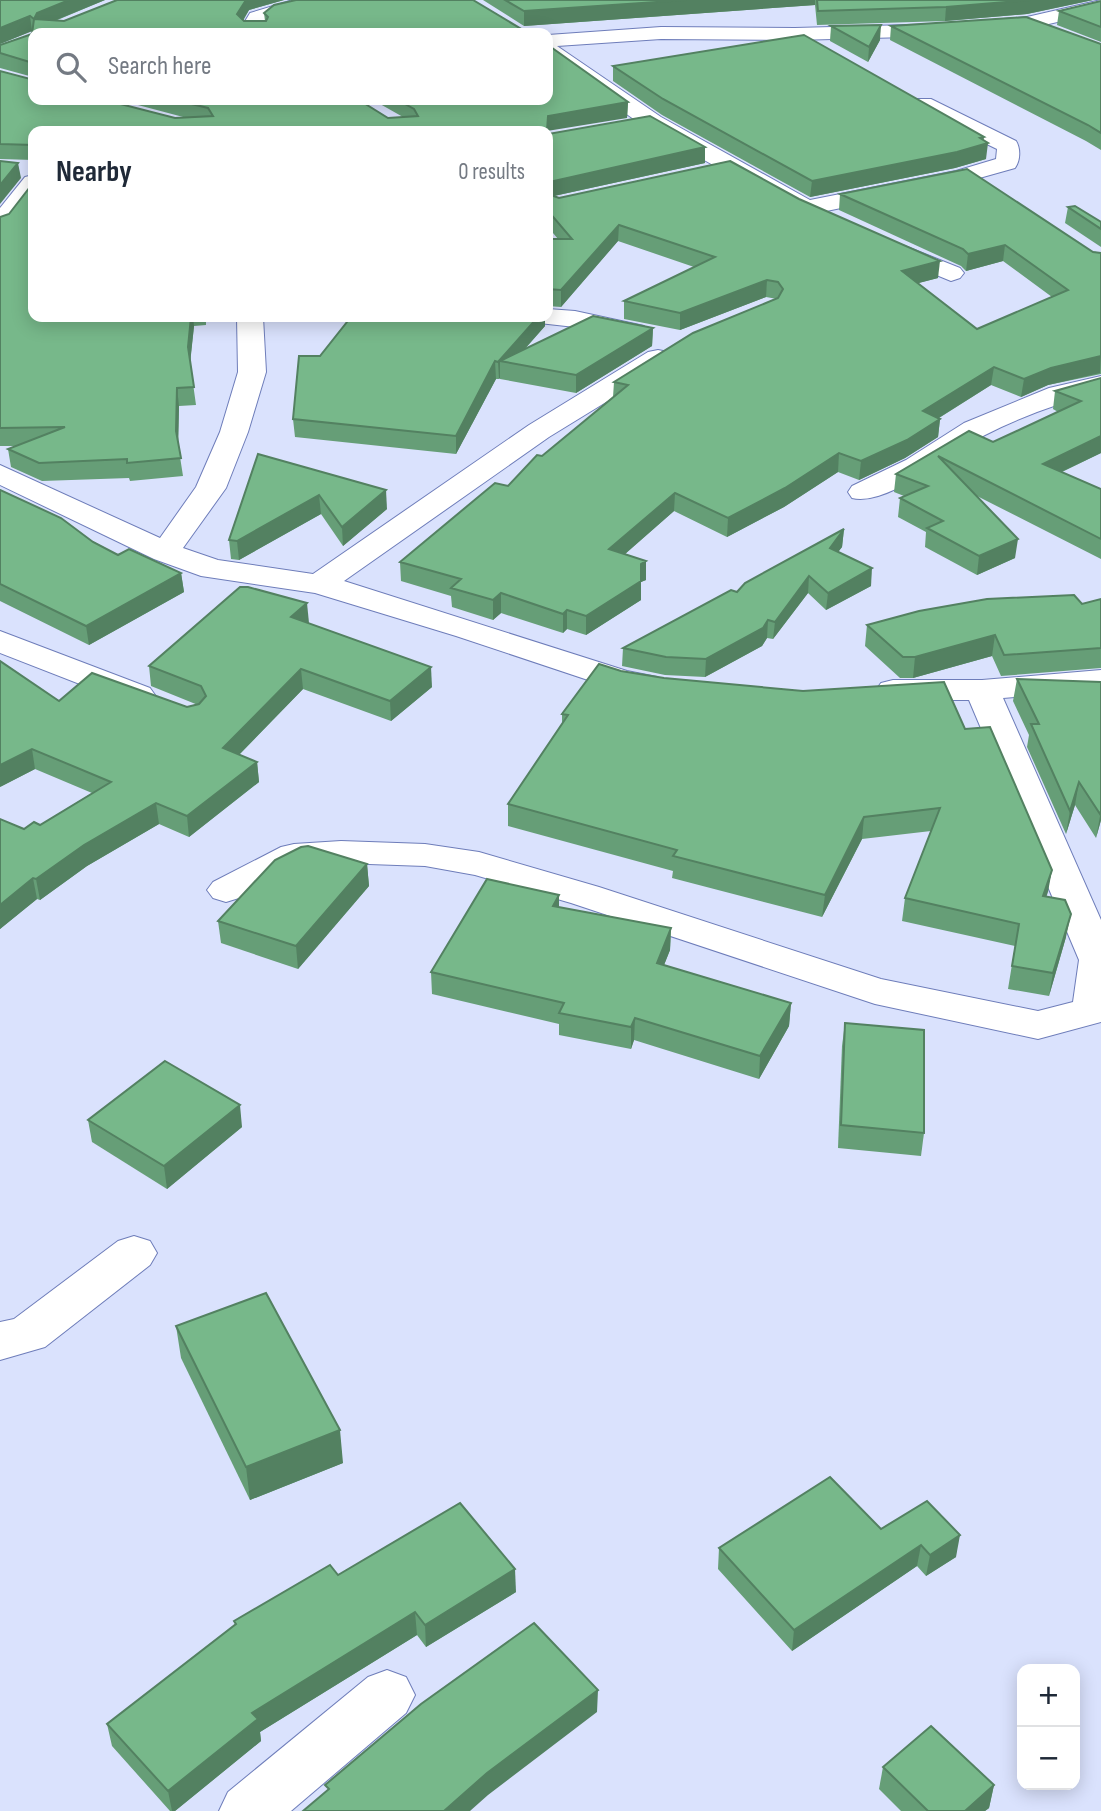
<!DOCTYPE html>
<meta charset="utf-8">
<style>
body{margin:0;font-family:"Sofia Sans Condensed",sans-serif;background:#f6f6f7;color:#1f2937}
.controls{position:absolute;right:21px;bottom:21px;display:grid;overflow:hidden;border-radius:14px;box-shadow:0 4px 18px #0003}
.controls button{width:63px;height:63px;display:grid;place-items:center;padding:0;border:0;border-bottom:2px solid #e0e1e3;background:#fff;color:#1f2937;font:35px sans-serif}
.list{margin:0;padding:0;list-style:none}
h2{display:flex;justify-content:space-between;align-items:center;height:91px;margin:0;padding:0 28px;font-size:30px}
h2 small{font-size:23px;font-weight:400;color:#747a83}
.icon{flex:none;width:38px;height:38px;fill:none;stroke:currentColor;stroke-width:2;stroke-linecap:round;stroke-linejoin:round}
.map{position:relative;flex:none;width:1101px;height:1811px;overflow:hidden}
.search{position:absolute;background:#fff;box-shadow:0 4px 18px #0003;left:28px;top:28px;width:525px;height:77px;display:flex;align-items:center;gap:18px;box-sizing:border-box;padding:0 24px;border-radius:14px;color:#747a83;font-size:26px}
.panel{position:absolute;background:#fff;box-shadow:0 4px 18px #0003;left:28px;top:126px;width:525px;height:196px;border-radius:14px}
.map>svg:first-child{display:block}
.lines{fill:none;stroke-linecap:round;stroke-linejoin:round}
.minor-casing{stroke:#6e7dba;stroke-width:2}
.minor{fill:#fff;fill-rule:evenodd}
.wall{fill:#669e77}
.shaded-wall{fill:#538161}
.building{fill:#77b88a;stroke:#538161;stroke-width:2}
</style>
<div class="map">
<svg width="1101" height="1811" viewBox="0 0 1101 1811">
<rect width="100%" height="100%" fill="#dae2fd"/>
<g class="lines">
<g class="minor-casing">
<g id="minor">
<path d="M293,0H333L330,4C311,9 271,9 262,27L267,33H245L241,28L250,13Z"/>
<path d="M1101,0V12L1027,29L945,36L795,40L661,39L557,46L661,117L810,200L956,171L996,159L997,149L915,109L912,104L915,99H931L1016,141C1021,149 1020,161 1015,168L958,184L807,215L799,213L645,127L548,59V35L661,27L795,28L945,24L1027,17Z"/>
<path d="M33,175V197L9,229L0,231V208L25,177Z"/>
<path d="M892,241L960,268L964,273L960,278L951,281L883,253L880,248L883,243Z"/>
<path d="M548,309L575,311L635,324L644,326L648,332L644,338L635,340L575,327L539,323L535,317H548Z"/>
<path d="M237,317H263L266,372L248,432L226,488L183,548L218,560L313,574L529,425L648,352L658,350L668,352L671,358L668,364L549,437L344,581L627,671L657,677L662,684L657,691L645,694L609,687L456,636L315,593L201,576L154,559L0,485V465L160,538L196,487L220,432L238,372Z"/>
<path d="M1101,376V392C1062,402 1022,416 985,435C953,451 888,507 852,498L848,492L852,486L906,460L964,423L1049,388Z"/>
<path d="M0,631L150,688L155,695L150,702L138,705L126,702L0,653Z"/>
<path d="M1101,670V690L1003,698L1101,920V1022L1038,1039L875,1004L571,903L475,875L425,866L341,863L302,866L239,898L226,902L213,898L207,890L213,882L281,847L294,844L341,841L425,844L479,852L599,887L881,979L1038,1011L1073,1002L1079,960L969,700H893L881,697L876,690L881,683L893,680H982Z"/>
<path d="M134,1236L150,1241L157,1253L150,1265L45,1347L0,1360V1322L14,1319L118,1241Z"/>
<path d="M387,1670L406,1677L415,1695L406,1713L291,1811H219L228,1792L368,1677Z"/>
</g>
</g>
<use href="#minor" class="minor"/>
</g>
<g class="wall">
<path d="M0,0H105L55,21H64L117,0H284L249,10L243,21H265L264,13L528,33H33V100L175,118H187L119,100H359L388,118L403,117L373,100H548L628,102L627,118L33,131V317H206V325L194,326L190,362L196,405L179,406L178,444L183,476L130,481L129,478L42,481L11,467L8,449L17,446H0V217L9,214L33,183V160L0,159V71L30,79L33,77L0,68V45L32,34V31L0,44Z"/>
<path d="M483,0H1093L1027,14L945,21L817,25L815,5L524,26Z"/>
<path d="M1101,1V42L1057,25L1059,11Z"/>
<path d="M831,26L880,40L868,62L830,41Z"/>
<path d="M891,26L1101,44V150L1086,141L890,40Z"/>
<path d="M613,66L986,159L955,168L810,197L662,115L613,81Z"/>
<path d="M548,134L705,147V163L554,196L559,198L938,278L918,283L977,329L1052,297L1003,261L966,271L961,266L839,210L840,194L1101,253V374L1048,385L1021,397L991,385L939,418L940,419L938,437L905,458L859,480L838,472L784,507L727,537L674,511L625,554L646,561V580L641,582V600L586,635L567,629L563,633L501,613L493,620L452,607L451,596L401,581L400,562L508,486L542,456L613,397L614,382L777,299L766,297L680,330L624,319V301L694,267L618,241L561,307L548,306V308V239H558L548,227Z"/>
<path d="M1068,207L1101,222V247L1065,223Z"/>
<path d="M351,317H545V326L525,349L653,328L652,346L576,393L500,379V378L499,379H496L456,454L295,437L293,419L320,356Z"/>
<path d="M1101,378V453L1062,472L1101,489V559L975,495L1015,558L977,575L925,547L926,532L898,517L900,498L904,496L894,492L896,474L969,431L993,442L1058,412L1053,409L1055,391Z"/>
<path d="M258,454L387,509L343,546L321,514L239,560L231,559L229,540Z"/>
<path d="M0,490L118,555L181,573L184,592L89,645L0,601Z"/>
<path d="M844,529L842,547L838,552L871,586L826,610L808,593L773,639L767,638L762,646L705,677L665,675L622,666L623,648L737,592Z"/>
<path d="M1101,599V668L1001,676L992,656L913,678H900L865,646L867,625L1082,604Z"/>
<path d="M308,623L432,687L391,721L303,689L239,755L257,762L259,782L189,837L159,824L87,866L40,900L37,899L0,929V819L24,829L40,825L92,793L35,769L0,787L59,701L187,707L198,705L151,686L149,666L309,623Z"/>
<path d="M621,671L965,729L1052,870L1046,896L1066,937L1049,996L1008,989L1015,946L902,921L905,898L931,831L862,839L822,917L672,878L673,871L508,826V804L562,724V714Z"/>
<path d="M1017,679L1101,682V820L1096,838L1075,805L1066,834L1027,747L1029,735L1013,701Z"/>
<path d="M367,864L369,886L298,969L221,943L218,921Z"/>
<path d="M559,895V907L671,928L670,950L664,965L791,1003L789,1026L759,1079L634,1040L631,1049L559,1035V1024L432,994L431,972Z"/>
<path d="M845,1023L924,1133L921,1156L838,1148L842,1046Z"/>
<path d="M88,1120L242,1127L167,1189L92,1142Z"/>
<path d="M176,1326L343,1463L250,1500L181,1358Z"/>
<path d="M881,1529L956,1557L926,1576L917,1566L792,1651L718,1569L719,1548Z"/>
<path d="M338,1575L516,1592L426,1647L417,1635L260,1732L261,1741L175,1811H170L112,1746L107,1724L235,1625L234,1621Z"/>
<path d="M883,1767L994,1785L989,1808L985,1811H901L879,1789Z"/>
</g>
<g class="shaded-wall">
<path d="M69,0H105L39,27L34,19L37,13Z"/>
<path d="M246,0H284L249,10L238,28L237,14Z"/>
<path d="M686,0H815V5L524,26V11Z"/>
<path d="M1030,0H1093L1027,14L945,21L946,7Z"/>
<path d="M30,16L32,31L0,44V28Z"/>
<path d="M881,25L880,40L868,62L869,47Z"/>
<path d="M628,102L627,118L547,131L548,116Z"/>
<path d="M984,137L983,145L988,143L986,159L955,168L810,197L812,181Z"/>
<path d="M705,147V163L549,197L548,205V189L549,182Z"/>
<path d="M18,163L21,178L0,204V185Z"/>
<path d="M619,225L618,241L561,307V290Z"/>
<path d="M1005,245L1003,261L966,271L968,254Z"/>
<path d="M940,261L938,278L900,288L902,271Z"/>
<path d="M767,280L766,297L680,330V313Z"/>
<path d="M191,317H193L194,326L190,364L188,347Z"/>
<path d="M538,317H545V326L512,363L500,361V378L499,379L498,362Z"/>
<path d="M653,328L652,346L576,393V375Z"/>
<path d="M1101,356L1100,373L1048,385L1021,397L1024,379L1051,368Z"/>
<path d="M495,361L496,379L456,454V436Z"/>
<path d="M994,367L991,385L921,429L923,411Z"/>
<path d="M177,388L179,406L178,449L176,431Z"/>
<path d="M940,419L938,437L905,458L859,480L861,461Z"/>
<path d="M1101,436V453L1040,482L1043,464Z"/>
<path d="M839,453L838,472L784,507L727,537L728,518Z"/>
<path d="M386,490L387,509L343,546L342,527Z"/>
<path d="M675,493L674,511L609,568V549Z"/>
<path d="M319,495L321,514L239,560L237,541Z"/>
<path d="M844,529L842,547L828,565L830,548Z"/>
<path d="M1018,539L1015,558L977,575L979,556Z"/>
<path d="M646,561V580L641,582V600L586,635V616L641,564Z"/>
<path d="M872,568L871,586L826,610L828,593Z"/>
<path d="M181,573L184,592L89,645L86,626Z"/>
<path d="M809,576L808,593L773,639L775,622Z"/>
<path d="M501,593V613L493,620V600Z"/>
<path d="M307,603L309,623L293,637L291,617Z"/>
<path d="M567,610V629L563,633V614Z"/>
<path d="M768,620L767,638L762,646L705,677L706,659Z"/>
<path d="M995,635L992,656L913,678L915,657Z"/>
<path d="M431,667L432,687L391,721L390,701Z"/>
<path d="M301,669L303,689L225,769L223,748Z"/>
<path d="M32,749L35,769L0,787V765Z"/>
<path d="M257,762L259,782L189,837L187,816Z"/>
<path d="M1079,782L1075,805L1066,834L1070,811Z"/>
<path d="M156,803L159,824L87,866L40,900L36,879L84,845Z"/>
<path d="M1101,811V820L1096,838Z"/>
<path d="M864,817L862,839L822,917L825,895Z"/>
<path d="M367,864L369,886L298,969L296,946Z"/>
<path d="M1052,870L1048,892L1039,918L1043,896Z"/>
<path d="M33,878L37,899L0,929V905Z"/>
<path d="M559,895V917L553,906Z"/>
<path d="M1071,914L1066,937L1049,996L1053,973Z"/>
<path d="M671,928L670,950L656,985L657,963Z"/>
<path d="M791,1003L789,1026L759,1079L760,1056Z"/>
<path d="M635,1018L634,1040L631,1049V1027Z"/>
<path d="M240,1105L242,1127L167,1189L164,1166Z"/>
<path d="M340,1430L343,1463L250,1500L246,1467Z"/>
<path d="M960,1535L956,1557L926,1576L930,1555Z"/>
<path d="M921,1545L917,1566L792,1651L794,1630Z"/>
<path d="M515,1569L516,1592L426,1647L425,1625Z"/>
<path d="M415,1612L417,1635L260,1732L261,1741L175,1811H172L168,1791L252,1713Z"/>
<path d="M598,1690L597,1712L488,1795L470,1811H444L487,1773Z"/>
<path d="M994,1785L989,1808L985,1811H965Z"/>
</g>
<g class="building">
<path d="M0,0H69L37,13L34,19L30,16L0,28Z"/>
<path d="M117,0H246L237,14L244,21H266L268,17L264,13L274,5L296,0H473L528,33H33V69V63L0,53V45L32,34L34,19L64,21Z"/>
<path d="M505,0H686L524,11Z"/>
<path d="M817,0H1030L946,7L818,11Z"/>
<path d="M1101,1V27L1059,11Z"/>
<path d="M1026,17L1101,44V133L1088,125L891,26Z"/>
<path d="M881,25L869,47L831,26Z"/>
<path d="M804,35L984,137L980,138L988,143L957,152L812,181L663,99L613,66Z"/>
<path d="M548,45L628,102L548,116L547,131H33V317H191L188,347L194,387L177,388L176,431L181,458L127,463V459L39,463L8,449L65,427L0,428V217L9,214L33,183V145L0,144V71L30,79L33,76V100H105L175,118L213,116L208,108L175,100H359L388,118L418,116L414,109L398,100H548Z"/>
<path d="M650,116L705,147L549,182L548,189V134Z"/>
<path d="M0,161L18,163L0,185Z"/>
<path d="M730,161L799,199L940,261L902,271L977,329L1068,290L1005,245L968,254L963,249L840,194L967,169L1093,252L1101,253V356L1051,368L1024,379L994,367L923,411L940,419L907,440L861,461L839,453L785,488L728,518L675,493L609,549L646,561L641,564V581L586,616L567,610L563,614L501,593L493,600L451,588L461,579L400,562L495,483L508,486L537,455L542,456L628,385L614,382L693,333L778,298L783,289L778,282L767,280L680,313L624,301L715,257L619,225L561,290L548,289V291V239H572L548,211V194L559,198Z"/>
<path d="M1075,206L1101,222V229L1068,207Z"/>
<path d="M593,316L653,328L576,375L500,361Z"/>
<path d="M351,317H538L498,362L495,361L456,436L293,419L299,356H320Z"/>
<path d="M1101,378V436L1043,464L1101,489V539L938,456L1018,539L979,556L927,528L943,521L900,498L928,486L896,474L969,431L993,442L1081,401L1055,391Z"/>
<path d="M258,454L386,490L342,527L319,495L237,541L229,540Z"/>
<path d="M0,490L61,518L93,542L118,555L129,549L181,573L86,626L0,584Z"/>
<path d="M844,529L830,548L872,568L828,593L809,576L775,622L768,620L763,628L706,659L666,657L623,648L731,590L737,592L745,583Z"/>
<path d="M240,587H248L307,603L291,617L431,667L390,701L301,669L223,748L257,762L187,816L156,803L84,845L36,879L33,878L0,905V819L24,829L34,822L40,825L111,782L32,749L0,765V661L59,701L92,673L187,707L199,704L206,696L201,686L149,666Z"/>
<path d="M1074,595L1082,604L1101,599V648L1004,655L995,635L915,657H903L867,625L919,611L987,599Z"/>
<path d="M599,664L621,671L664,678L803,691L944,682L965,729L990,727L1052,870L1043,896L1065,900L1071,914L1053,973L1012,966L1019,924L905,898L940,808L864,817L825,895L673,856L677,850L508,804L568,715L562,714Z"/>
<path d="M1017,679L1101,682V811L1100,814L1079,782L1070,811L1031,724H1039Z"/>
<path d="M308,846L367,864L296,946L218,921L275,860L301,847Z"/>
<path d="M487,879L559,895L553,906L671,928L657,963L791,1003L760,1056L635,1018L631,1027L559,1013L564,1003L431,972Z"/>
<path d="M845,1023L924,1030V1133L841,1125Z"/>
<path d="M165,1061L240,1105L164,1166L88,1120Z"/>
<path d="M266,1293L340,1430L246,1467L176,1326Z"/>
<path d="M830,1477L881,1529L927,1501L960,1535L930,1555L921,1545L794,1630L719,1548Z"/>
<path d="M460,1503L515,1569L425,1625L415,1612L252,1713L258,1719L168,1791L107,1724L236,1624L234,1621L330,1565L338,1575Z"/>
<path d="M534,1623L598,1690L487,1773L444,1811H303L329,1789L325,1785L421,1704Z"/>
<path d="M931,1726L994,1785L965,1811H928L883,1767Z"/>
</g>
</svg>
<div class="controls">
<button>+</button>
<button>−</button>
</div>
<div class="search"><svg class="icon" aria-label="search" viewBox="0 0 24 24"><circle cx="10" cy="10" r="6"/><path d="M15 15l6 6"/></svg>Search here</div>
<section class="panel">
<h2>Nearby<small>0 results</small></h2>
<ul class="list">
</ul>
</section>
</div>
